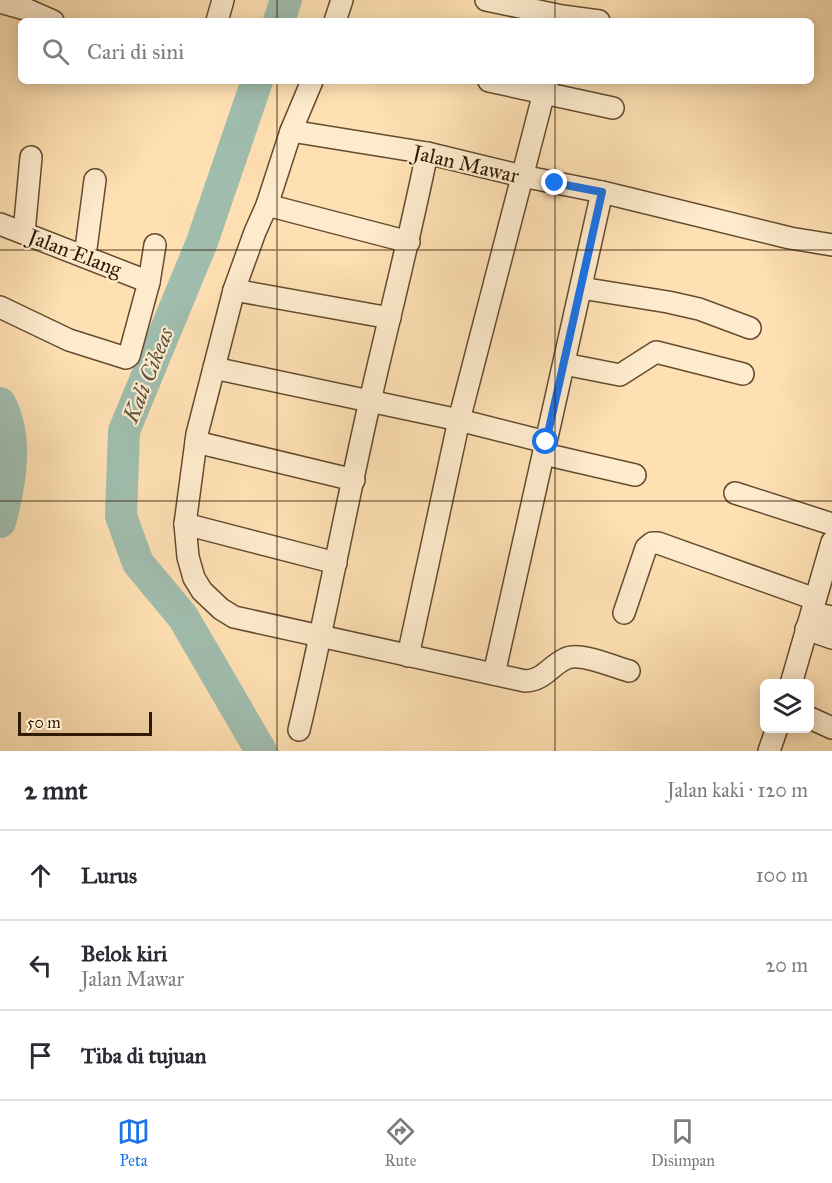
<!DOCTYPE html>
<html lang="id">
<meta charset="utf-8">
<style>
body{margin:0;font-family:"IM FELL Great Primer",serif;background:#f2f2f3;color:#2b2b33}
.controls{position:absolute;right:18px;bottom:18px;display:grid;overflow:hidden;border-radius:9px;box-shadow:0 3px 15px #0003}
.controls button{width:54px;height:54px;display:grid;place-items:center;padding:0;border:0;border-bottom:2px solid #e1e1e2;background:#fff;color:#2b2b33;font:30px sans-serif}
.scale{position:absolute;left:18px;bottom:15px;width:134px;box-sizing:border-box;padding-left:6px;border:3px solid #2f1a04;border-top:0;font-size:16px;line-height:21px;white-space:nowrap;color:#2f1a04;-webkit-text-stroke:4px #feebcd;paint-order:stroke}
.stop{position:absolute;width:18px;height:18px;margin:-14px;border:4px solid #1a73e8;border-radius:50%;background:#fff}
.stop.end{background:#1a73e8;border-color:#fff;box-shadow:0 2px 6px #0008}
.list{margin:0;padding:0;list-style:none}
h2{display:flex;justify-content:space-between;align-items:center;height:78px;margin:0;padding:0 24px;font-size:26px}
h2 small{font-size:20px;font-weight:400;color:#7c7c81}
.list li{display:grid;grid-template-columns:39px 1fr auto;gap:18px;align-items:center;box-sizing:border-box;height:90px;padding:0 24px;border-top:2px solid #e1e1e2}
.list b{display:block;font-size:22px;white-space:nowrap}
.list p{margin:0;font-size:20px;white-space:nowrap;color:#7c7c81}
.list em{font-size:20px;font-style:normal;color:#7c7c81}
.icon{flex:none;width:33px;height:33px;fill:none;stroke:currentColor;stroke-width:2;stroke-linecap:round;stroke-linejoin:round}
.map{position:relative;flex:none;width:832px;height:751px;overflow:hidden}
.search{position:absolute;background:#fff;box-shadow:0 3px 15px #0003;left:18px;right:18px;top:18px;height:66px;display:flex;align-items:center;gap:15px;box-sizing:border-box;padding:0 21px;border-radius:9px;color:#7c7c81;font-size:22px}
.sheet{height:348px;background:#fff}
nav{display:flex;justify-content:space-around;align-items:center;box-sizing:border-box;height:84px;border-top:2px solid #e1e1e2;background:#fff;font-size:16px;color:#7c7c81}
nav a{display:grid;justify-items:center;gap:3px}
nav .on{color:#1a73e8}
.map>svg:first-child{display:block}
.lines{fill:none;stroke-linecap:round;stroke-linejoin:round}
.river{stroke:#a0bdae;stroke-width:32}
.minor-casing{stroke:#634c30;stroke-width:24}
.minor{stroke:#feebcd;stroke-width:21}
.route{stroke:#1a73e8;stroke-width:8}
.grid{fill:none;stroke:#2f1a04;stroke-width:1.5;stroke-opacity:0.55}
.labels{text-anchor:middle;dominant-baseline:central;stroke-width:4.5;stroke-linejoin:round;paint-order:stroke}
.street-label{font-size:21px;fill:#2f1a04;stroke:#feebcd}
.water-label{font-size:22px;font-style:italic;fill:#575340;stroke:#feebcd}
</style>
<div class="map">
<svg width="832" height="751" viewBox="0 0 832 751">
<rect width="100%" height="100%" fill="#fee0b2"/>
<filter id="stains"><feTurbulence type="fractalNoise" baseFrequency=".00333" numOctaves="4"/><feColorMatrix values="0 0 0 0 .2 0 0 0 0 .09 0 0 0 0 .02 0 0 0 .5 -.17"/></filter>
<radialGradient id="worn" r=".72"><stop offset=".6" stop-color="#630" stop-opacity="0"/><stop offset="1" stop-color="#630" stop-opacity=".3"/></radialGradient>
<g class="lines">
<g class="river">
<path d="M279,21L286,0"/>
<path d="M257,81L202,242L124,431L121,516L138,563L183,617L261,751"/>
<path d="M0,403C19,439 10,484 0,522"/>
</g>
<g class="minor-casing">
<g id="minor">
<path d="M486,0L562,16L599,21"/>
<path d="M0,2L28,10L53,21"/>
<path d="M217,21L223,0"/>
<path d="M335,21L342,0"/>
<path d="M312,81L291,131L427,153L522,176L602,192L790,238L832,245"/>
<path d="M489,81L613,108"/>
<path d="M291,131L267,205L255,232L234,290L197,434L185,524L188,557L194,578L202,591L221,609L234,617L525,681C543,681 550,666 565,659C580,651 613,667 629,671"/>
<path d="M267,205L409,242"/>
<path d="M0,224L149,282"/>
<path d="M24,233L31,157"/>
<path d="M85,256L95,180"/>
<path d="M581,288L668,302L699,309L750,328"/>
<path d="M234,290L390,318"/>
<path d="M0,307L69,340L126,358L129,356L149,282L155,245"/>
<path d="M564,364L620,375L656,352L743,374"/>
<path d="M214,368L459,420L546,442"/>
<path d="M196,442L354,480"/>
<path d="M544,454L635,475"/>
<path d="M735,493L832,524"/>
<path d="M185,524L336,563"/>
<path d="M624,613L646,548L652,543H658L815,599"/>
<path d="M812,613L832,617"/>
<path d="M806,629L832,638"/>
<path d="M408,656L459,420L547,81"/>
<path d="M494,674L602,192"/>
<path d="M791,684L832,542"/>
<path d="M810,718L832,728"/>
<path d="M299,730C325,621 345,510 370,401C389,318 410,237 427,153"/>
<path d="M769,751L777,728"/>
</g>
</g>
<use href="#minor" class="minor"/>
</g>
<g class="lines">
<path class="route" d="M546,442L602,192L555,183"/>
</g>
<path class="grid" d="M277,0V21M555,0V21M277,81V751M555,81V751M0,250H832M0,501H832"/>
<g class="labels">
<g class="street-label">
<text transform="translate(466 164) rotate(13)">Jalan Mawar</text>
<text transform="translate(75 253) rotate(21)">Jalan Elang</text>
</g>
<g class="water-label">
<text transform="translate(148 375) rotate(-68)">Kali Cikeas</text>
</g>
</g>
<rect width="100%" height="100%" filter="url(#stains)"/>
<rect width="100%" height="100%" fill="url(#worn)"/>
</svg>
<div class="controls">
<button><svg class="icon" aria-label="layers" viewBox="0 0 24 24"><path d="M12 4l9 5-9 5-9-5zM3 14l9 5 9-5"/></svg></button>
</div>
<div class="scale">50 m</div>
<div class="stop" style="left:546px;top:442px"></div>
<div class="stop end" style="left:555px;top:183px"></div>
<div class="search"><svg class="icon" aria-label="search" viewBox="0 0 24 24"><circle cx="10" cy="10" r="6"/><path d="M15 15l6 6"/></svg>Cari di sini</div>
</div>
<section class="sheet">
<h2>2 mnt<small>Jalan kaki · 120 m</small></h2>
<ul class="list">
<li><svg class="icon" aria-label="ahead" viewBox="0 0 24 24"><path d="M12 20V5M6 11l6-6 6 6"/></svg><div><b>Lurus</b></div><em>100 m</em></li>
<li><svg class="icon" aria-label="left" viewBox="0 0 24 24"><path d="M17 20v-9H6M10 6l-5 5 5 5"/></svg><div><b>Belok kiri</b><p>Jalan Mawar</p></div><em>20 m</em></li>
<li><svg class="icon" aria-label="arrive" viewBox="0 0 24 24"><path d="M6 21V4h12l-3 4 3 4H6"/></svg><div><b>Tiba di tujuan</b></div></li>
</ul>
</section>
<nav>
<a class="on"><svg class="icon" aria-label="map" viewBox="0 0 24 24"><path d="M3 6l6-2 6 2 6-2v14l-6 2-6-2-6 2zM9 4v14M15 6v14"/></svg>Peta</a>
<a><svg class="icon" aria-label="directions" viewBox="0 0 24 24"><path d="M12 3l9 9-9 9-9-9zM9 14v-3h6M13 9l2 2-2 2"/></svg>Rute</a>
<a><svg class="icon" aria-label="saved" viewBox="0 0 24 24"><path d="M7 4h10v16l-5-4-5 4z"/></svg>Disimpan</a>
</nav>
